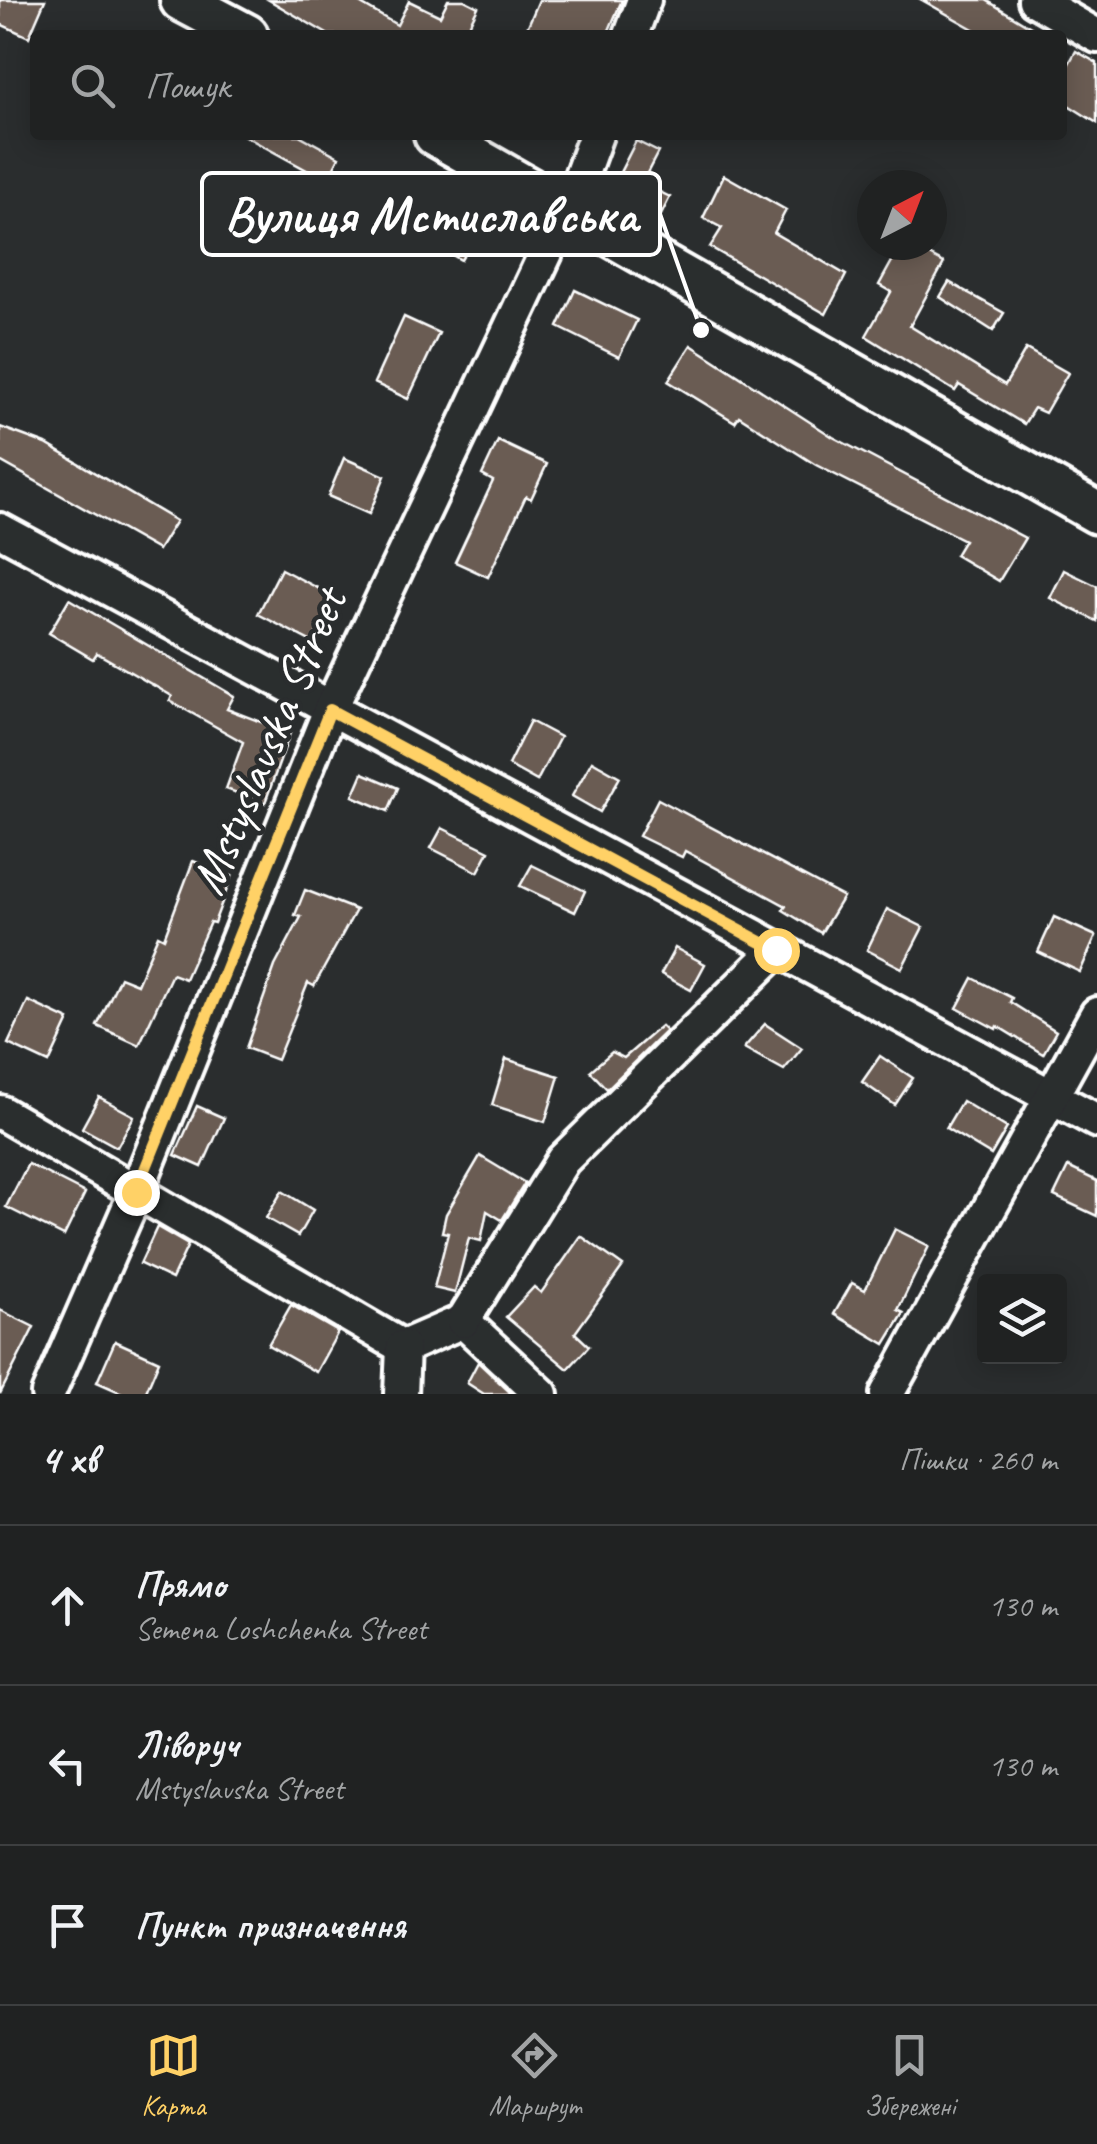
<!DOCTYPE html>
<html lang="uk">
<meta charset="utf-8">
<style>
body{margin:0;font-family:Caveat,sans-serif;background:#282a2a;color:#f1f3f6}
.controls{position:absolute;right:30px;bottom:30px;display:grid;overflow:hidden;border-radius:10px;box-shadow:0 5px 25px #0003}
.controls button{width:90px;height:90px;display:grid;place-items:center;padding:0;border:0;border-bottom:2px solid #3d3f40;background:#202222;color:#f1f3f6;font:50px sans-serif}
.compass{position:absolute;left:857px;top:170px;width:90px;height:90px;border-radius:50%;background:#202222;box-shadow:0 5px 25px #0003;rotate:42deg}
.stop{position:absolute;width:30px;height:30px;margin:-22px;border:8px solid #ffd166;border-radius:50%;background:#fff}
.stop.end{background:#ffd166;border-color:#fff;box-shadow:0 2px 10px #0008}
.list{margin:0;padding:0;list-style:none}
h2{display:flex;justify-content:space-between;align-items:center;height:130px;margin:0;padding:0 40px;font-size:42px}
h2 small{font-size:32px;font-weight:400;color:#a2a4a5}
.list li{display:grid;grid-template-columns:65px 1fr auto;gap:30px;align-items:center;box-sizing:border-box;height:160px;padding:0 40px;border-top:2px solid #3d3f40}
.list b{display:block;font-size:38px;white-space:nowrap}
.list p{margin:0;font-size:32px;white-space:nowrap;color:#a2a4a5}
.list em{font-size:32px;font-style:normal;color:#a2a4a5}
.icon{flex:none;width:55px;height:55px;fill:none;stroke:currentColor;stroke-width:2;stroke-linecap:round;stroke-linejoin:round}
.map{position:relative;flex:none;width:1097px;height:1394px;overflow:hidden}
.search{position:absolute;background:#202222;box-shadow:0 5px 25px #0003;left:30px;right:30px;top:30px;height:110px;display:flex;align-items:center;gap:25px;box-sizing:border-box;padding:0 35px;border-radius:10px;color:#a2a4a5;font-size:38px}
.sheet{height:610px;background:#202222}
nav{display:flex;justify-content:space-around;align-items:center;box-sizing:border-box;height:140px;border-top:2px solid #3d3f40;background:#202222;font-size:28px;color:#a2a4a5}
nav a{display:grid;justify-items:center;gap:5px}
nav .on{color:#ffd166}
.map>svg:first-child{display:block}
.building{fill:#6b5b53;stroke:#fff;stroke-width:2.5}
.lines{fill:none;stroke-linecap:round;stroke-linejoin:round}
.minor-casing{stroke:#fff;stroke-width:40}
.major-casing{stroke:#fff;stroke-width:48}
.minor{stroke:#2a2d2e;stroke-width:32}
.major{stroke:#2a2d2e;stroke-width:40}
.route{stroke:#ffd166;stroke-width:12}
.labels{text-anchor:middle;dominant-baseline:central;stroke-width:9;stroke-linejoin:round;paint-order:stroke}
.street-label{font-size:50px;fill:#fff;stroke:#2a2d2e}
.leader{fill:none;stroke:#fff;stroke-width:4}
.callout-dot{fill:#fff;stroke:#2a2d2e;stroke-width:4}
.callout{fill:#2a2d2e;stroke:#fff;stroke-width:4}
.callout-label{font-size:52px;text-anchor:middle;font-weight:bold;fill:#fff}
</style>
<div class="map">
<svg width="1097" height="1394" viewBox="0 0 1097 1394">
<rect width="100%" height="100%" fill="#2a2d2e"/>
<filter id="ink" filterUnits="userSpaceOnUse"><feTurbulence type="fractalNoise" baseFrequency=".01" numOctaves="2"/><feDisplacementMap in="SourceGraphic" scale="20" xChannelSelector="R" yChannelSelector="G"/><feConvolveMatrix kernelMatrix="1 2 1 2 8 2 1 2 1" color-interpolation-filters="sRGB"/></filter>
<g filter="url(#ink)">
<g class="building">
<path d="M0,0H45L29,37L0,24Z"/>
<path d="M269,0H354L397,25L409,1L440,16L448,0H464L478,7L467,29L479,35H329Z"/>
<path d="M539,0H622L607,35H524Z"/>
<path d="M922,0H986L1044,35H984Z"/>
<path d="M1076,51L1097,63V123L1062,101V76Z"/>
<path d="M243,135H299L339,157L327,181Z"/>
<path d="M636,141L658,152L642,183L670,197L658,221L608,196Z"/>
<path d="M724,175L786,210L774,233L846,275L826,314L710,247L722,228L703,218Z"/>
<path d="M440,205L479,228L461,260L421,237Z"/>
<path d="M901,245H910L944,263L910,326L1005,385L1026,349L1068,373L1045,413L1034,408L1024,424L959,385L955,391L866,336L891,292L879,285Z"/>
<path d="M949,282L1004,313L993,331L940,297Z"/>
<path d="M575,290L637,320L619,357L558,327Z"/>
<path d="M404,317L439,333L408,399L374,383Z"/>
<path d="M691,345L833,437L1025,538L999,581L955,555L964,540L816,465L739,416L735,422L668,381Z"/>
<path d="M0,427L46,444L176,521L158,550L0,461Z"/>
<path d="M498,441L547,464L531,499L526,496L488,577L455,562L493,481L482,475Z"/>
<path d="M344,458L385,476L369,514L328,496Z"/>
<path d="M281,569L335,597L312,642L258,614Z"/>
<path d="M1064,570L1097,586V621L1050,598Z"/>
<path d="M69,599L234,696L227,709L290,733L265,803L226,789L243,742L170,701L172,696L97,653L93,659L49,633Z"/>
<path d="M530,721L560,737L537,781L508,765Z"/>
<path d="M592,761L620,777L600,812L572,796Z"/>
<path d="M363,773L398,788L388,811L353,796Z"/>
<path d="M658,799L843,897L821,933L783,910L786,906L685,851L682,857L639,836Z"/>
<path d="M442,828L489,851L478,872L431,848Z"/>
<path d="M193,861L232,876L214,923L210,922L185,979L172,974L139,1045L97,1026L120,977L137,984L158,935L164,938Z"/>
<path d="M532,865L585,891L575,912L520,886Z"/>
<path d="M305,890L356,910L314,986L308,983L277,1060L246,1048L275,966L301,917L295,915Z"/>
<path d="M887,909L923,927L902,968L867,950Z"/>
<path d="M1054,917L1096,936L1080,972L1038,952Z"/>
<path d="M675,948L705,964L691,990L661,974Z"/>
<path d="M973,978L1012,998L1010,1002L1056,1031L1043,1054L997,1026L996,1029L957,1008Z"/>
<path d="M28,1001L69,1020L49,1063L8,1044Z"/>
<path d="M765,1024L802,1048L784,1070L744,1048Z"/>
<path d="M661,1026L666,1031L607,1089L590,1071L612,1052L624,1058Z"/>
<path d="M880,1056L913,1078L895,1105L862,1082Z"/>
<path d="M506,1059L559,1076L545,1122L492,1105Z"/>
<path d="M99,1097L134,1116L117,1147L82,1128Z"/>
<path d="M962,1101L1007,1128L991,1155L946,1128Z"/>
<path d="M197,1106L224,1118L202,1167L175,1155Z"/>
<path d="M480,1156L525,1183L502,1220L487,1211L481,1241L469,1238L455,1293L434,1288L448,1233L442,1232L446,1214Z"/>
<path d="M28,1164L85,1193L64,1236L6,1207Z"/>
<path d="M1068,1167L1097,1181V1216L1054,1196Z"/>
<path d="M282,1191L313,1210L298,1236L266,1218Z"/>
<path d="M157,1227L188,1245L172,1279L140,1264Z"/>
<path d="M895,1229L929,1246L898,1310L904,1313L885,1344L834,1314L852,1283L865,1290Z"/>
<path d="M581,1236L623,1266L575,1333L589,1346L568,1369L506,1317L534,1287L541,1293Z"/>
<path d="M291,1305L338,1332L316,1372L268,1345Z"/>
<path d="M0,1310L34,1327L0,1394Z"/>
<path d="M115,1341L159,1361L145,1394H124L97,1382Z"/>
<path d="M478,1362L512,1394H484L467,1383Z"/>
</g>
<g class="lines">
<g class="minor-casing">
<g id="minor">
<path d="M1035,0L1097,36"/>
<path d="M631,35L644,0"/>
<path d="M0,530L1097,1121"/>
<path d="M0,1112L403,1347L463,1321L541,1394"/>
<path d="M463,1321L563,1160L776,951"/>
<path d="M48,1394L136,1192L330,710L577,187L596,135"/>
<path d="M401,1394L403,1347"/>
<path d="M887,1394L1097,1014"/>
</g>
</g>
<g class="major-casing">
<g id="major">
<path d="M181,0L247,35"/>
<path d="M435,135L1097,513"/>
</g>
</g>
<use href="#minor" class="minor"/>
<use href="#major" class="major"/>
</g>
</g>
<g class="lines" filter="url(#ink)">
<path class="route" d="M136,1192L330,710L776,950"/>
</g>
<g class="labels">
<g class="street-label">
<text transform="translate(268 741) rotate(-67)">Mstyslavska Street</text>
</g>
</g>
<path class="leader" d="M701 330L660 214"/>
<circle class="callout-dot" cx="701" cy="330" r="10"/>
<rect class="callout" x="202" y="173" width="458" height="82" rx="10"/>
<g class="callout-label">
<text x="431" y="232">Вулиця Мстиславська</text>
</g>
</svg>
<div class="controls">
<button><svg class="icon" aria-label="layers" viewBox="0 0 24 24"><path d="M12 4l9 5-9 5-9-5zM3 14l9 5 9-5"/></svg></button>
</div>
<svg class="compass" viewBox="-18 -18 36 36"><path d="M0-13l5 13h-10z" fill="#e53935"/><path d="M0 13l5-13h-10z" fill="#a2a4a5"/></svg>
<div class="stop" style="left:776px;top:950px"></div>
<div class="stop end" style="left:136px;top:1192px"></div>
<div class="search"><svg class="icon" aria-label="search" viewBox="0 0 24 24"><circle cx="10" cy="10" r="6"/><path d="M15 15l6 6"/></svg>Пошук</div>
</div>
<section class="sheet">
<h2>4 хв<small>Пішки · 260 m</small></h2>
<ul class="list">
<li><svg class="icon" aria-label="ahead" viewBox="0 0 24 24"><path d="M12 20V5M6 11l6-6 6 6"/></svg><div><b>Прямо</b><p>Semena Loshchenka Street</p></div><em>130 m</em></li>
<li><svg class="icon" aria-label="left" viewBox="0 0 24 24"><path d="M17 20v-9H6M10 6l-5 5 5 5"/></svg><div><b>Ліворуч</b><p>Mstyslavska Street</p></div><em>130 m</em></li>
<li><svg class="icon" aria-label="arrive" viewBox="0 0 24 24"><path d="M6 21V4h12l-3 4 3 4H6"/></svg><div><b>Пункт призначення</b></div></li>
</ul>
</section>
<nav>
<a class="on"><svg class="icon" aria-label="map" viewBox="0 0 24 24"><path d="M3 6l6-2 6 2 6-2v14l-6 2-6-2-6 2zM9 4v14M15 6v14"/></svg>Карта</a>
<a><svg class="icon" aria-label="directions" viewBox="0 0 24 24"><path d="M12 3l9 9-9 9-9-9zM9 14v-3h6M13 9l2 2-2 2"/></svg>Маршрут</a>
<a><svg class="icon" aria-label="saved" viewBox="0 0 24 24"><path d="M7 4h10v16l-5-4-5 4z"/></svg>Збережені</a>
</nav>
